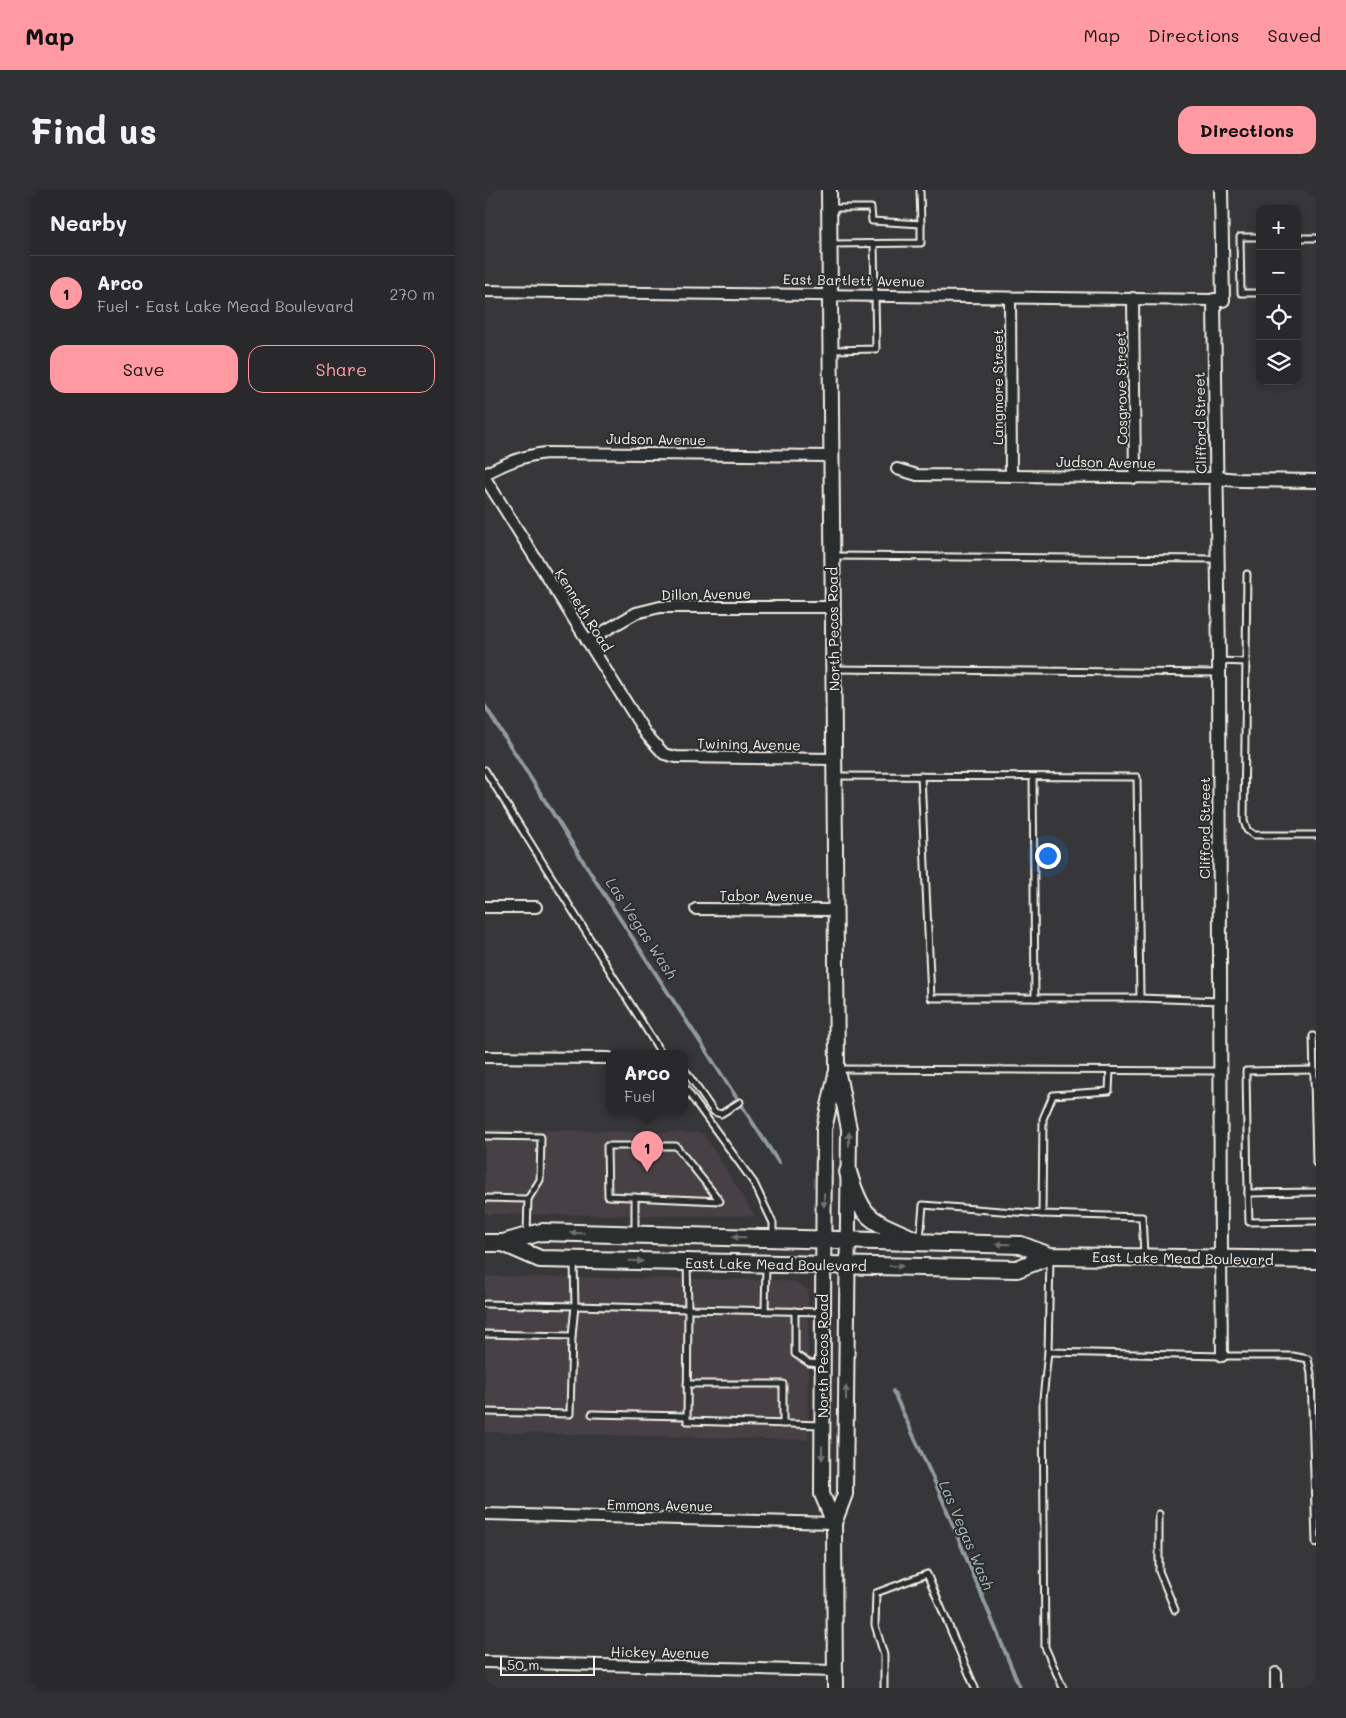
<!DOCTYPE html>
<meta charset="utf-8">
<style>
body{margin:0;font-family:Mali,sans-serif;background:#313032;color:#f1f3f6}
.controls{position:absolute;right:15px;top:15px;display:grid;overflow:hidden;border-radius:10px;box-shadow:0 2px 8px #0003}
.controls button{width:45px;height:45px;display:grid;place-items:center;padding:0;border:0;border-bottom:1px solid #454447;background:#29282a;color:#f1f3f6;font:25px sans-serif}
.scale{position:absolute;left:15px;bottom:12px;width:95px;box-sizing:border-box;padding-left:5px;border:2px solid #f4f1e8;border-top:0;font-size:14px;line-height:18px;white-space:nowrap;color:#f4f1e8;-webkit-text-stroke:4px #2a2d2e;paint-order:stroke}
.you{position:absolute;left:562px;top:665px;width:18px;height:18px;margin:-12px;border:4px solid #fff;border-radius:50%;background:#1a73e8;box-shadow:0 0 0 8px #1a73e833}
.badge{display:grid;place-items:center;width:32px;height:32px;border-radius:50%;background:#ff9aa2;color:#111;font-size:16px;font-weight:700}
.pin{position:absolute;translate:-50% -41px;filter:drop-shadow(0 1px 2px #0008)}
.pin::after{content:'';position:absolute;top:26px;width:18px;height:15px;background:inherit;clip-path:polygon(0 0,100% 0,50% 100%)}
.popup{position:absolute;left:121px;top:860px;width:82px;height:65px;box-sizing:border-box;display:grid;place-content:center;border-radius:10px;background:#29282a;filter:drop-shadow(0 1px 4px #0005);font-size:16px;white-space:nowrap;color:#a5a6a8}
.popup b{font-size:19px;color:#f1f3f6}
.popup::after{content:'';position:absolute;left:50%;top:100%;margin-left:-10px;border:10px solid transparent;border-top-color:#29282a}
.list{margin:0;padding:0;list-style:none}
h2{display:flex;justify-content:space-between;align-items:center;height:65px;margin:0;padding:0 20px;font-size:21px}
h2 small{font-size:16px;font-weight:400;color:#a5a6a8}
.list li{display:grid;grid-template-columns:32px 1fr auto;gap:15px;align-items:center;box-sizing:border-box;height:75px;padding:0 20px;border-top:1px solid #454447}
.list b{display:block;font-size:19px;white-space:nowrap}
.list p{margin:0;font-size:16px;white-space:nowrap;color:#a5a6a8}
.list em{font-size:16px;font-style:normal;color:#a5a6a8}
.actions{display:flex;gap:10px;padding:15px 20px}
.actions a{flex:1;padding:11px 0;border:1px solid #ff9aa2;border-radius:15px;text-align:center;font-size:18px;color:#ff9aa2}
.actions .main{background:#ff9aa2;color:#111}
.icon{flex:none;width:28px;height:28px;fill:none;stroke:currentColor;stroke-width:2;stroke-linecap:round;stroke-linejoin:round}
.map{position:relative;flex:none;width:831px;height:1498px;overflow:hidden;border-radius:15px}
header{display:flex;align-items:center;gap:30px;box-sizing:border-box;height:70px;padding:0 25px;background:#ff9aa2;color:#111}
header strong{font-size:24px}
nav{display:flex;gap:28px;margin-inline-start:auto;font-size:18px}
.intro{display:flex;align-items:center;justify-content:space-between;box-sizing:border-box;height:120px;padding:0 30px}
h1{margin:0;font-size:35px}
.button{padding:12px 22px;border-radius:15px;background:#ff9aa2;color:#111;font-size:18px;font-weight:700}
main{display:flex;gap:30px;padding:0 30px}
aside{flex:1;background:#29282a;border-radius:15px;box-shadow:0 2px 8px #0003}
.map>svg:first-child{display:block}
.built{fill:#464044}
.lines{fill:none;stroke-linecap:round;stroke-linejoin:round}
.stream{stroke:#909ba1;stroke-width:4}
.service-casing{stroke:#f4f1e8;stroke-width:9}
.minor-casing{stroke:#f4f1e8;stroke-width:14}
.tertiary-casing{stroke:#f4f1e8;stroke-width:16}
.secondary-casing{stroke:#f4f1e8;stroke-width:18}
.primary-casing{stroke:#f4f1e8;stroke-width:20}
.service{stroke:#2a2d2e;stroke-width:5}
.minor{stroke:#2a2d2e;stroke-width:10}
.tertiary{stroke:#2a2d2e;stroke-width:12}
.secondary{stroke:#2a2d2e;stroke-width:14}
.primary{stroke:#2a2d2e;stroke-width:16}
.oneway{fill:#71726f}
.labels{text-anchor:middle;dominant-baseline:central;stroke-width:4;stroke-linejoin:round;paint-order:stroke}
.street-label{font-size:14px;fill:#f4f1e8;stroke:#2a2d2e}
.water-label{font-size:15px;font-style:italic;fill:#b2b8b8;stroke:#2a2d2e}
</style>
<header>
<strong>Map</strong>
<nav><a>Map</a><a>Directions</a><a>Saved</a></nav>
</header>
<div class="intro"><h1>Find us</h1><a class="button">Directions</a></div>
<main>
<aside>
<h2>Nearby<small></small></h2>
<ul class="list">
<li><span class="badge">1</span><div><b>Arco</b><p>Fuel · East Lake Mead Boulevard</p></div><em>270 m</em></li>
</ul>
<div class="actions"><a class="main">Save</a><a>Share</a></div>
</aside>
<div class="map">
<svg width="831" height="1498" viewBox="0 0 831 1498">
<rect width="100%" height="100%" fill="#373638"/>
<filter id="ink" filterUnits="userSpaceOnUse"><feTurbulence type="fractalNoise" baseFrequency=".02" numOctaves="2"/><feDisplacementMap in="SourceGraphic" scale="10" xChannelSelector="R" yChannelSelector="G"/><feConvolveMatrix kernelMatrix="1 2 1 2 8 2 1 2 1" color-interpolation-filters="sRGB"/></filter>
<g filter="url(#ink)">
<g class="built">
<path d="M0,939L218,943L270,1026L0,1024Z"/>
<path d="M0,1086L294,1090L310,1092L323,1100V1250L0,1242Z"/>
</g>
<g class="lines">
<g class="stream">
<path d="M0,516L117,701L294,973"/>
<path d="M408,1201L453,1299L535,1498"/>
</g>
<g class="service-casing">
<g id="service">
<path d="M345,18H386L387,31L436,34L435,0"/>
<path d="M775,47H755L756,103H775"/>
<path d="M812,48H831"/>
<path d="M346,54L436,53V34"/>
<path d="M347,160L391,159L389,54"/>
<path d="M348,366L732,369"/>
<path d="M762,384L759,631L762,640L769,645H831"/>
<path d="M734,471L761,472"/>
<path d="M349,479L733,483"/>
<path d="M0,580L176,863"/>
<path d="M350,586L652,587L655,808"/>
<path d="M436,586L446,808H655L735,811"/>
<path d="M548,587L550,808"/>
<path d="M828,846L831,973"/>
<path d="M352,879L734,881"/>
<path d="M200,880L229,922L236,924L255,912"/>
<path d="M829,880L761,881L763,1003L831,1002"/>
<path d="M200,898L269,993L288,1033V1045"/>
<path d="M0,946L56,947L55,990L43,1009"/>
<path d="M122,956H191L235,1011L123,1006Z"/>
<path d="M763,1003L764,1032L831,1031"/>
<path d="M0,1008L43,1009L42,1043"/>
<path d="M557,1024L558,929L568,905L624,901L625,880"/>
<path d="M150,1042V1007"/>
<path d="M435,1050L438,1015L557,1024L657,1027L659,1064"/>
<path d="M565,1069L563,1162L558,1209L560,1457L578,1498"/>
<path d="M89,1073L90,1116L203,1119L202,1231L337,1235"/>
<path d="M202,1073L203,1119L337,1122"/>
<path d="M0,1114L90,1116L87,1146L0,1144"/>
<path d="M280,1120L281,1076"/>
<path d="M310,1121V1164L324,1173L336,1174"/>
<path d="M563,1162L737,1166H808L823,1169L826,1184L831,1353"/>
<path d="M202,1194H298V1234"/>
<path d="M0,1222L85,1224L87,1146"/>
<path d="M107,1224L201,1226"/>
<path d="M674,1324V1381L690,1420"/>
<path d="M399,1498V1465L390,1435L391,1403L442,1384L490,1498"/>
</g>
</g>
<g class="minor-casing">
<g id="minor">
<path d="M0,101L729,110"/>
<path d="M525,108L526,286"/>
<path d="M648,108L650,288"/>
<path d="M412,279L432,285L731,288"/>
<path d="M0,284C21,273 37,266 61,263L346,266"/>
<path d="M0,288L161,544L179,564L191,567L349,569"/>
<path d="M102,451L151,423L175,417H348"/>
<path d="M0,717H51"/>
<path d="M211,719L350,720"/>
<path d="M0,867L124,868"/>
<path d="M736,1068L737,1166"/>
<path d="M0,1324L349,1333"/>
<path d="M0,1472L350,1481"/>
<path d="M791,1483V1498"/>
</g>
</g>
<g class="tertiary-casing">
<g id="tertiary">
<path d="M736,0L738,110H729L734,471L736,1068"/>
<path d="M731,288L754,290L831,291"/>
</g>
</g>
<g class="secondary-casing">
<g id="secondary">
<path d="M344,0L352,879L364,939L360,1304L349,1333"/>
<path d="M350,1498L349,1333L337,1304L339,939L351,884"/>
</g>
</g>
<g class="primary-casing">
<g id="primary">
<path d="M363,982C378,1031 384,1029 428,1049"/>
<path d="M0,1053H18L56,1042L536,1055L565,1066L831,1070"/>
<path d="M18,1053L55,1069L532,1079L565,1066"/>
</g>
</g>
<use href="#service" class="service"/>
<use href="#minor" class="minor"/>
<use href="#tertiary" class="tertiary"/>
<use href="#secondary" class="secondary"/>
<use href="#primary" class="primary"/>
</g>
<defs><path id="oneway-solid" d="M-6-.8H1V-3.2L6.5 0L1 3.2V.8H-6Z" transform="scale(1.25)"/></defs>
<g class="oneway">
<use href="#oneway-solid" transform="translate(364 949) rotate(-90)"/>
<use href="#oneway-solid" transform="translate(339 1010) rotate(91)"/>
<use href="#oneway-solid" transform="translate(92 1043) rotate(-179)"/>
<use href="#oneway-solid" transform="translate(254 1047) rotate(-179)"/>
<use href="#oneway-solid" transform="translate(518 1054) rotate(-178)"/>
<use href="#oneway-solid" transform="translate(151 1071) rotate(1)"/>
<use href="#oneway-solid" transform="translate(411 1076) rotate(1)"/>
<use href="#oneway-solid" transform="translate(361 1203) rotate(-90)"/>
<use href="#oneway-solid" transform="translate(337 1263) rotate(90)"/>
</g>
</g>
<g class="labels">
<g class="street-label">
<text transform="translate(369 90) rotate(1)">East Bartlett Avenue</text>
<text transform="translate(512 197) rotate(-90)">Langmore Street</text>
<text transform="translate(636 198) rotate(-91)">Cosgrove Street</text>
<text transform="translate(715 233) rotate(-91)">Clifford Street</text>
<text transform="translate(171 249) rotate(1)">Judson Avenue</text>
<text transform="translate(621 272) rotate(1)">Judson Avenue</text>
<text transform="translate(221 404) rotate(-1)">Dillon Avenue</text>
<text transform="translate(99 420) rotate(58)">Kenneth Road</text>
<text transform="translate(348 439) rotate(-91)">North Pecos Road</text>
<text transform="translate(264 554) rotate(1)">Twining Avenue</text>
<text transform="translate(719 638) rotate(-90)">Clifford Street</text>
<text x="281" y="705">Tabor Avenue</text>
<text transform="translate(698 1068) rotate(1)">East Lake Mead Boulevard</text>
<text transform="translate(291 1074) rotate(1)">East Lake Mead Boulevard</text>
<text transform="translate(337 1166) rotate(-90)">North Pecos Road</text>
<text transform="translate(175 1315) rotate(1)">Emmons Avenue</text>
<text transform="translate(175 1462) rotate(1)">Hickey Avenue</text>
</g>
<g class="water-label">
<text transform="translate(157 738) rotate(57)">Las Vegas Wash</text>
<text transform="translate(482 1345) rotate(67)">Las Vegas Wash</text>
</g>
</g>
</svg>
<div class="controls">
<button>+</button>
<button>−</button>
<button><svg class="icon" aria-label="locate" viewBox="0 0 24 24"><circle cx="12" cy="12" r="6"/><path d="M12 2v4M12 18v4M2 12h4M18 12h4"/></svg></button>
<button><svg class="icon" aria-label="layers" viewBox="0 0 24 24"><path d="M12 4l9 5-9 5-9-5zM3 14l9 5 9-5"/></svg></button>
</div>
<div class="scale">50 m</div>
<div class="you"></div>
<div class="pin badge" style="left:162px;top:982px">1</div>
<div class="popup"><b>Arco</b>Fuel</div>
</div>
</main>
